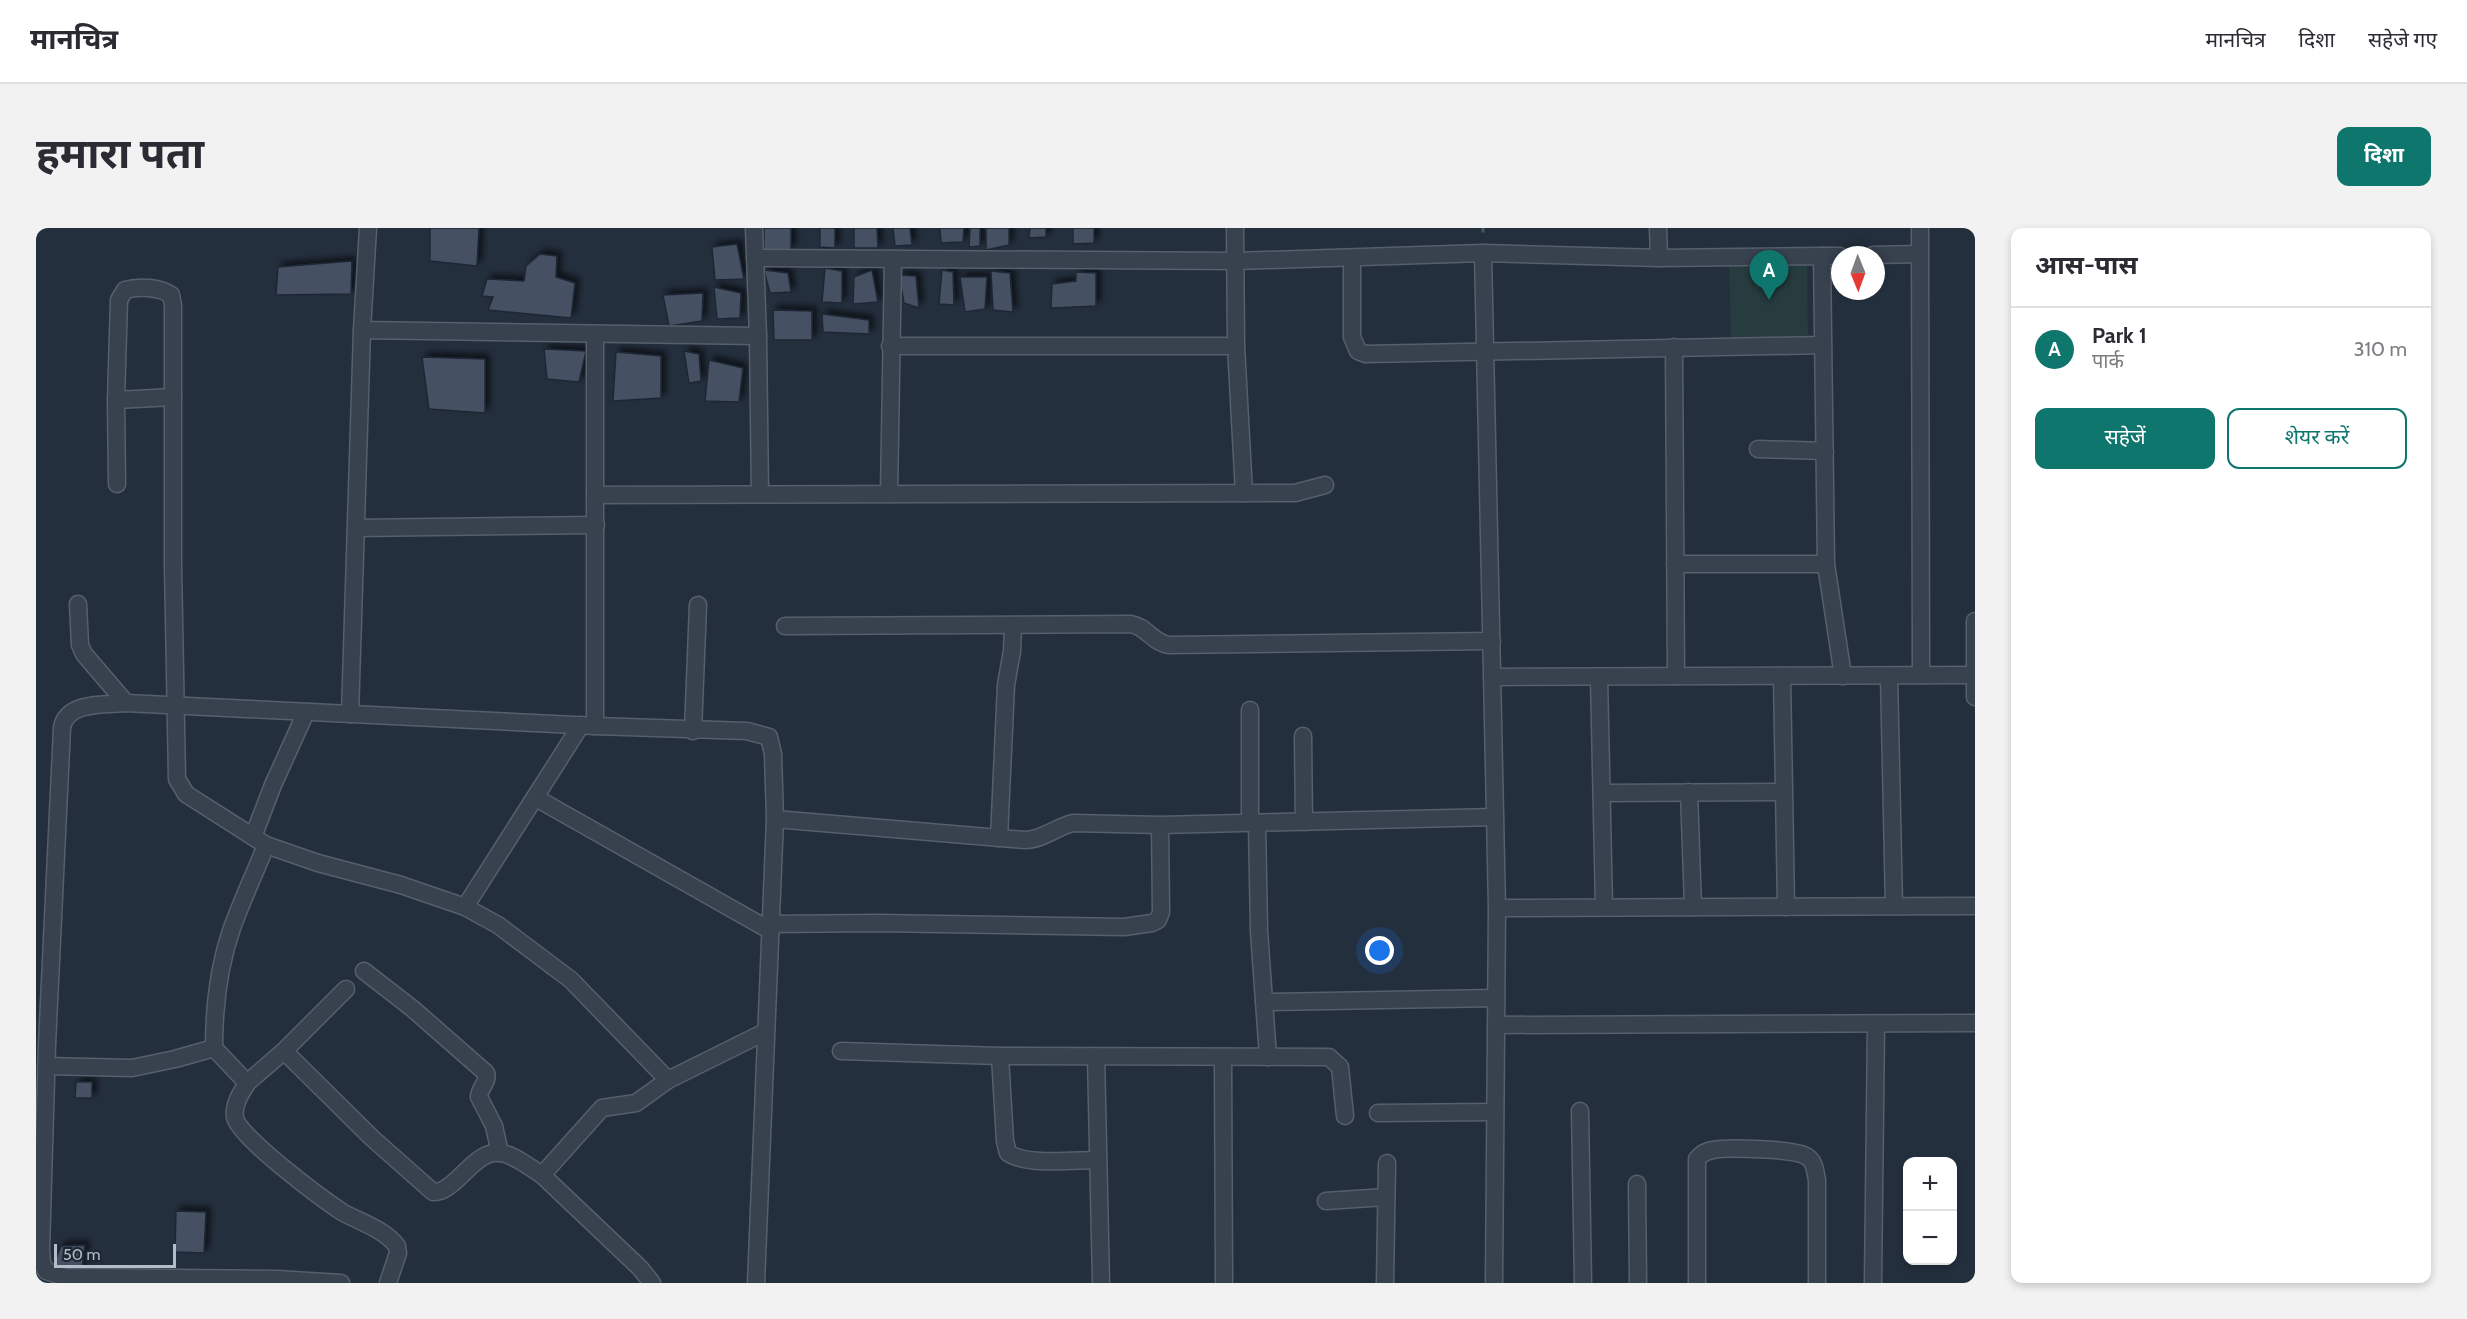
<!DOCTYPE html>
<html lang="hi">
<meta charset="utf-8">
<style>
body{margin:0;font-family:Cabin,"Noto Sans Devanagari",sans-serif;background:#f2f2f3;color:#2b2b33}
.controls{position:absolute;right:18px;bottom:18px;display:grid;overflow:hidden;border-radius:12px;box-shadow:0 3px 9px #0003}
.controls button{width:54px;height:54px;display:grid;place-items:center;padding:0;border:0;border-bottom:2px solid #e1e1e2;background:#fff;color:#2b2b33;font:30px sans-serif}
.compass{position:absolute;left:1795px;top:18px;width:54px;height:54px;border-radius:50%;background:#fff;box-shadow:0 3px 9px #0003;rotate:179deg}
.scale{position:absolute;left:18px;bottom:15px;width:122px;box-sizing:border-box;padding-left:6px;border:3px solid #b4bcc9;border-top:0;font-size:16px;line-height:21px;white-space:nowrap;color:#b4bcc9;-webkit-text-stroke:4px #1d2633;paint-order:stroke}
.you{position:absolute;left:1344px;top:723px;width:21px;height:21px;margin:-15px;border:4px solid #fff;border-radius:50%;background:#1a73e8;box-shadow:0 0 0 9px #1a73e833}
.badge{display:grid;place-items:center;width:39px;height:39px;border-radius:50%;background:#0f766e;color:#fff;font-size:20px;font-weight:700}
.pin{position:absolute;translate:-50% -50px;filter:drop-shadow(0 2px 3px #0008)}
.pin::after{content:'';position:absolute;top:32px;width:21px;height:18px;background:inherit;clip-path:polygon(0 0,100% 0,50% 100%)}
.list{margin:0;padding:0;list-style:none}
h2{display:flex;justify-content:space-between;align-items:center;height:78px;margin:0;padding:0 24px;font-size:26px}
h2 small{font-size:20px;font-weight:400;color:#7c7c81}
.list li{display:grid;grid-template-columns:39px 1fr auto;gap:18px;align-items:center;box-sizing:border-box;height:84px;padding:0 24px;border-top:2px solid #e1e1e2}
.list b{display:block;font-size:22px;white-space:nowrap}
.list p{margin:0;font-size:20px;white-space:nowrap;color:#7c7c81}
.list em{font-size:20px;font-style:normal;color:#7c7c81}
.actions{display:flex;gap:12px;padding:18px 24px}
.actions a{flex:1;padding:14px 0;border:2px solid #0f766e;border-radius:12px;text-align:center;font-size:21px;color:#0f766e}
.actions .main{background:#0f766e;color:#fff}
.map{position:relative;flex:none;width:1939px;height:1055px;overflow:hidden;border-radius:12px}
header{display:flex;align-items:center;gap:36px;box-sizing:border-box;height:84px;padding:0 30px;background:#fff;border-bottom:2px solid #e1e1e2}
header strong{font-size:28px}
nav{display:flex;gap:33px;margin-inline-start:auto;font-size:21px}
.intro{display:flex;align-items:center;justify-content:space-between;box-sizing:border-box;height:144px;padding:0 36px}
h1{margin:0;font-size:42px}
.button{padding:15px 27px;border-radius:12px;background:#0f766e;color:#fff;font-size:21px;font-weight:700}
main{display:flex;gap:36px;padding:0 36px}
aside{flex:1;background:#fff;border-radius:12px;box-shadow:0 3px 9px #0003}
.map>svg:first-child{display:block}
.green{fill:#263c3f}
.building{fill:#455162;stroke:#1f2835;stroke-width:1.5;filter:url(#shadow)}
.lines{fill:none;stroke-linecap:round;stroke-linejoin:round}
.minor-casing{stroke:#565f6c;stroke-width:19}
.path{stroke:#44595c;stroke-width:3;stroke-dasharray:4.5 4.5;stroke-linecap:butt}
.minor{stroke:#38414e;stroke-width:16}
</style>
<header>
<strong>मानचित्र</strong>
<nav><a>मानचित्र</a><a>दिशा</a><a>सहेजे गए</a></nav>
</header>
<div class="intro"><h1>हमारा पता</h1><a class="button">दिशा</a></div>
<main>
<div class="map">
<svg width="1939" height="1055" viewBox="0 0 1939 1055">
<defs>
<filter id="shadow"><feDropShadow dx="4.5" dy="-4.5" stdDeviation="3" flood-color="#0009"/></filter>
</defs>
<rect width="100%" height="100%" fill="#242f3e"/>
<path class="green" d="M1771,33L1772,111L1695,110L1693,34Z"/>
<g class="building">
<path d="M394,0H443L441,38L394,33Z"/>
<rect x="728" y="0" width="27" height="22"/>
<path d="M784,0H799V20L784,19Z"/>
<path d="M818,0H841L842,20H818Z"/>
<path d="M857,0H874L876,17L859,18Z"/>
<path d="M904,0H928L927,14L905,15Z"/>
<path d="M934,0H944V18L933,19Z"/>
<path d="M950,0H973V17L950,22Z"/>
<path d="M994,0H1010V9L993,10Z"/>
<path d="M1037,0H1058V15L1037,16Z"/>
<path d="M701,16L708,51L679,52L676,19Z"/>
<path d="M504,26L521,28L520,49L539,55L535,90L452,82L457,69L446,68L451,51L488,53L490,38Z"/>
<path d="M316,33L315,66L240,67L242,39Z"/>
<path d="M789,40L806,43V75L786,74Z"/>
<path d="M728,42L752,45L755,64L734,65Z"/>
<path d="M836,42L842,74L817,76L818,49Z"/>
<path d="M906,42L917,44L918,77L903,76Z"/>
<path d="M955,43L974,45L977,84L957,82Z"/>
<path d="M1040,44L1060,45V78L1015,80L1016,56L1040,53Z"/>
<path d="M863,47L880,48L883,80L868,75Z"/>
<path d="M924,49H951L949,81L929,84Z"/>
<path d="M678,59L705,65L704,90L681,91Z"/>
<path d="M667,65L666,93L633,98L627,67Z"/>
<path d="M737,82L776,83V112H738Z"/>
<path d="M786,86L833,92V106L787,104Z"/>
<path d="M508,121L550,123L543,154L511,151Z"/>
<path d="M648,123L663,126L665,153L653,155Z"/>
<path d="M580,124L625,128V170L577,173Z"/>
<path d="M386,129L449,131V185L393,181Z"/>
<path d="M673,132L707,140L703,174L669,173Z"/>
<path d="M40,854H56V870H39Z"/>
<path d="M140,983L170,984L168,1025L139,1024Z"/>
<path d="M49,1017L46,1041L17,1038L25,1018Z"/>
</g>
<g class="lines">
<g class="minor-casing">
<g id="minor">
<path d="M332,0L326,102L722,108L718,0"/>
<path d="M1199,0L1200,118L1208,265"/>
<path d="M1622,0L1623,30"/>
<path d="M1884,0L1885,447"/>
<path d="M1447,25L1461,680L1939,678"/>
<path d="M1837,27L1884,26"/>
<path d="M1786,28H1804"/>
<path d="M719,30L1201,33L1447,25L1623,30L1786,28L1790,336L1807,448"/>
<path d="M1316,31V109L1322,123L1330,126L1787,117"/>
<path d="M722,108L724,266"/>
<path d="M854,118H1200"/>
<path d="M1638,119L1640,448"/>
<path d="M80,172L137,169"/>
<path d="M1722,221L1789,223"/>
<path d="M81,256L80,172L83,72L89,62C102,58 124,59 135,67L137,77V337L141,551L150,566L230,617L282,635L365,657L429,679L462,697L535,752L632,852"/>
<path d="M853,266L857,31"/>
<path d="M559,267L1259,265L1289,257"/>
<path d="M320,300L560,297"/>
<path d="M1639,336H1790"/>
<path d="M42,376L44,417L48,426L90,475"/>
<path d="M1939,393V469"/>
<path d="M749,398L1095,396C1111,399 1117,415 1133,417L1456,413"/>
<path d="M1746,448L1750,679"/>
<path d="M1853,448L1858,678"/>
<path d="M1456,449L1939,447"/>
<path d="M1563,449L1568,679"/>
<path d="M1214,482V595"/>
<path d="M314,486L326,102"/>
<path d="M559,498V106"/>
<path d="M657,503L662,377"/>
<path d="M1267,508L1268,594"/>
<path d="M1653,564L1657,679"/>
<path d="M1566,565L1748,564"/>
<path d="M500,570L735,703"/>
<path d="M739,591L989,612C1006,612 1020,599 1037,595L1124,597"/>
<path d="M1221,595L1223,703L1232,829"/>
<path d="M217,609L237,557L270,484"/>
<path d="M963,610L970,457L976,423L977,398"/>
<path d="M230,617C219,645 206,672 196,700C183,737 178,780 178,820L211,855C205,865 197,877 199,889C201,908 288,972 306,984C324,994 348,1001 361,1018L362,1025L352,1055"/>
<path d="M429,679L545,497"/>
<path d="M735,696L842,695L1088,699L1116,695L1122,692L1125,684L1124,597L1459,589"/>
<path d="M328,743L377,781L450,845C453,854 443,860 443,869L458,898L464,925"/>
<path d="M1228,774L1460,770"/>
<path d="M1460,797L1939,795"/>
<path d="M248,823L336,910L397,964C419,966 438,921 464,925C478,926 494,940 506,947L566,880L600,875L632,852L729,804"/>
<path d="M805,823L964,828L1293,829L1304,839L1309,888"/>
<path d="M964,828L969,913L972,925C991,938 1038,932 1062,932"/>
<path d="M1060,828L1065,1055"/>
<path d="M1187,829L1188,1055"/>
<path d="M10,838L96,840L139,831L178,820"/>
<path d="M211,855L248,823L310,761"/>
<path d="M1544,883L1547,1055"/>
<path d="M1342,885L1459,884"/>
<path d="M506,947L604,1040L616,1055"/>
<path d="M1601,956L1602,1055"/>
<path d="M1290,973L1350,969"/>
<path d="M305,1055L241,1051L29,1049L10,1043L6,1035L5,1022L11,817L26,500C30,473 70,477 90,475L559,498L711,503L733,509L737,526L739,591L720,1055"/>
<path d="M1349,1055L1351,935"/>
<path d="M1458,1055L1461,680"/>
<path d="M1661,1055V931C1665,926 1670,923 1677,922C1691,919 1759,921 1770,928C1779,933 1779,943 1781,952V1055"/>
<path d="M1837,1055L1840,796"/>
</g>
</g>
<path class="path" d="M1447,0V8"/>
<use href="#minor" class="minor"/>
</g>
</svg>
<div class="controls">
<button>+</button>
<button>−</button>
</div>
<svg class="compass" viewBox="-18 -18 36 36"><path d="M0-13l5 13h-10z" fill="#e53935"/><path d="M0 13l5-13h-10z" fill="#7c7c81"/></svg>
<div class="scale">50 m</div>
<div class="you"></div>
<div class="pin badge" style="left:1733px;top:72px">A</div>
</div>
<aside>
<h2>आस-पास<small></small></h2>
<ul class="list">
<li><span class="badge">A</span><div><b>Park 1</b><p>पार्क</p></div><em>310 m</em></li>
</ul>
<div class="actions"><a class="main">सहेजें</a><a>शेयर करें</a></div>
</aside>
</main>
